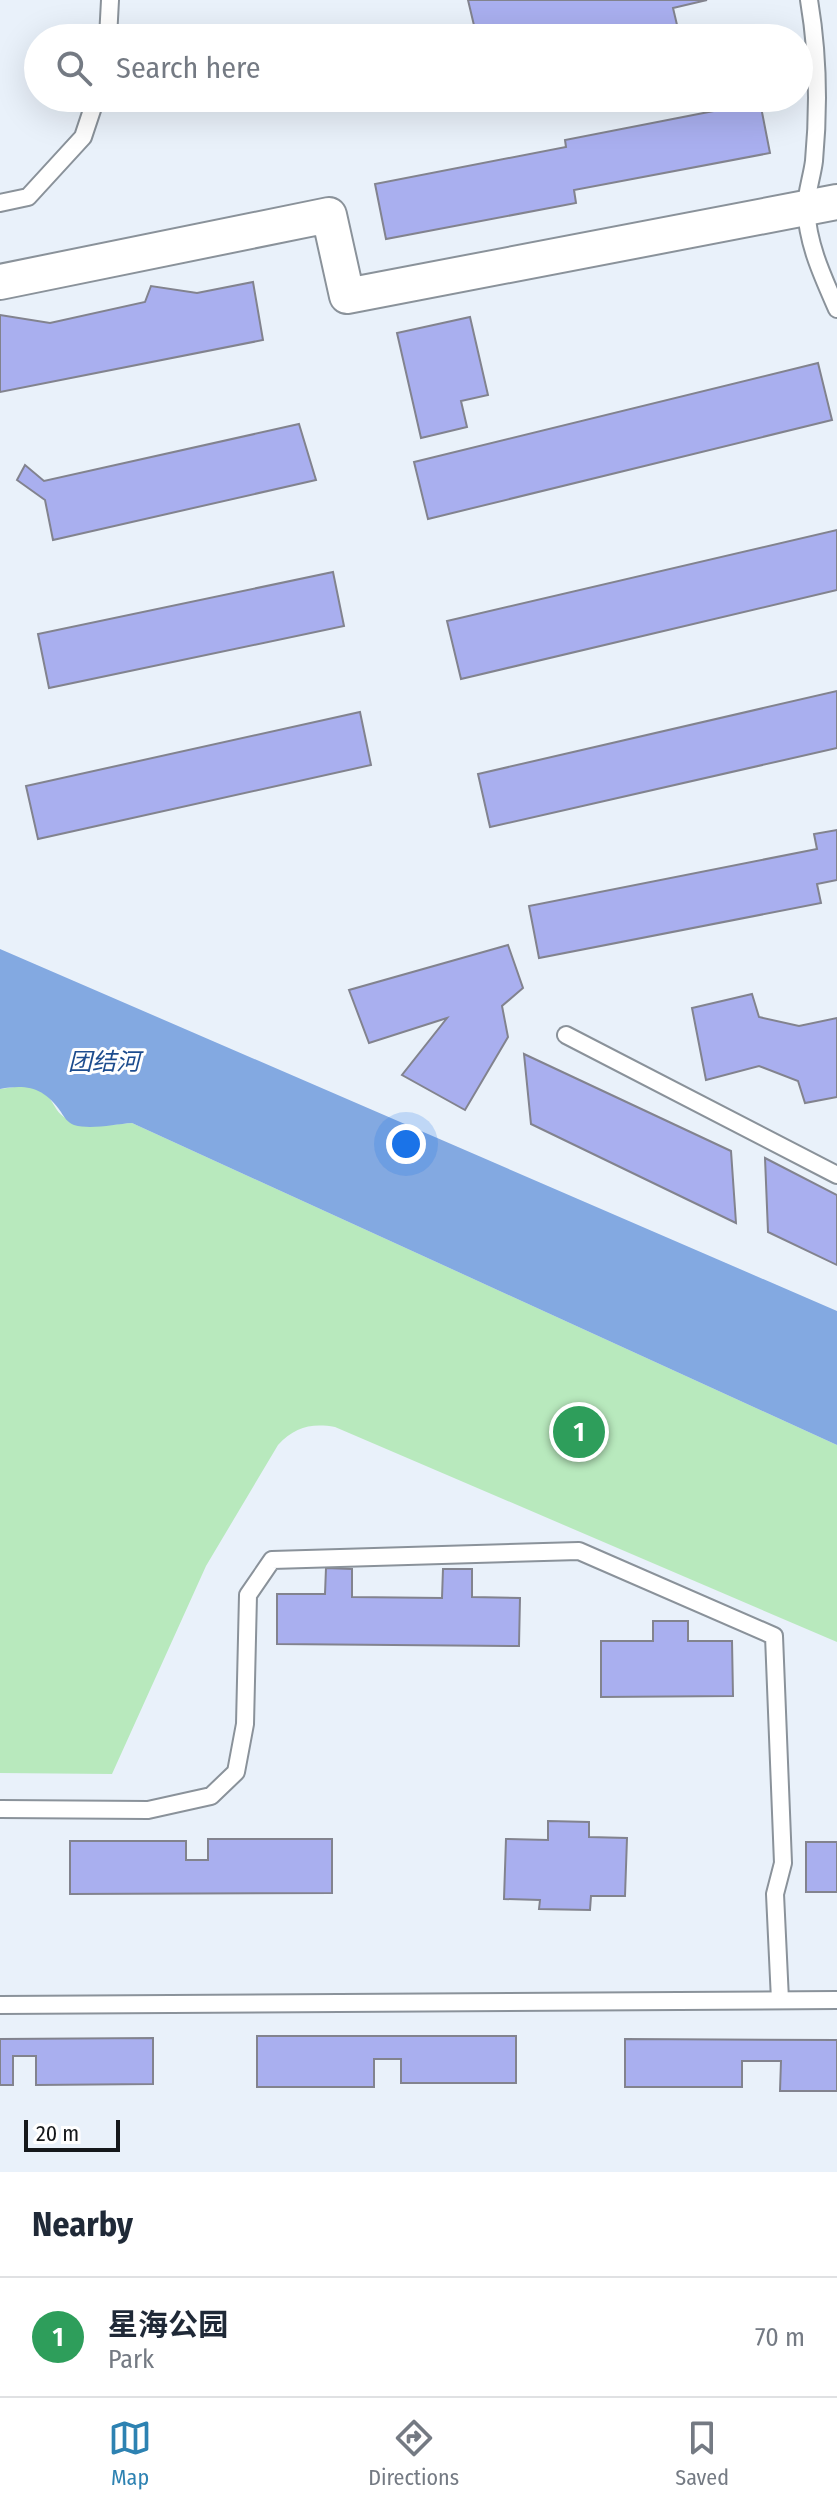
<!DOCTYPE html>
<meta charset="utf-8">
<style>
body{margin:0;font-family:"Fira Sans Condensed","Noto Sans SC",sans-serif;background:#f6f6f7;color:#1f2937}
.scale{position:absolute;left:24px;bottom:20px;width:96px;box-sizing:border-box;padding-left:8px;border:4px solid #15181b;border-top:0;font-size:22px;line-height:28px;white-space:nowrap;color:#15181b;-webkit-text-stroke:6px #fff;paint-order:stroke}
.you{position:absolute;left:406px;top:1144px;width:28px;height:28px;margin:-20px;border:6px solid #fff;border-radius:50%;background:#1a73e8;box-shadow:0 0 0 12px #1a73e833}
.badge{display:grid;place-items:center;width:52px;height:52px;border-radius:50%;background:#2d82b2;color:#fff;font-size:26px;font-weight:700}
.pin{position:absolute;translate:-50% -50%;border:4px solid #fff;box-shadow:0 2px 8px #0006}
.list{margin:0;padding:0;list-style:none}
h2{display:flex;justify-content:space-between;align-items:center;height:104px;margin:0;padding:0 32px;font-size:34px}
h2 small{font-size:26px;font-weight:400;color:#747a83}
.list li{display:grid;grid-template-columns:52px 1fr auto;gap:24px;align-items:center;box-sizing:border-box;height:120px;padding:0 32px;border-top:2px solid #e0e1e3}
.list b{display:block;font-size:30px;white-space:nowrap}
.list p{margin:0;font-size:26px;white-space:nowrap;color:#747a83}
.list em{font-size:26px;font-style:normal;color:#747a83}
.icon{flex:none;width:44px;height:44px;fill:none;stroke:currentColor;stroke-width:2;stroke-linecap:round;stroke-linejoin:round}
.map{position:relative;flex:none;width:837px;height:2172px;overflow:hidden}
.search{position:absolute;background:#fff;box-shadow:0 8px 32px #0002;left:24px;right:24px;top:24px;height:88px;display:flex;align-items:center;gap:20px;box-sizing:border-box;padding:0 28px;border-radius:44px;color:#747a83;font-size:30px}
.sheet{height:224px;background:#fff}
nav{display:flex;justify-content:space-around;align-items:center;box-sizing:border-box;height:112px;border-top:2px solid #e0e1e3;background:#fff;font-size:22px;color:#747a83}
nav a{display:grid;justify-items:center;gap:4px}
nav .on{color:#2d82b2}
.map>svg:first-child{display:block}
.green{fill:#b8e9bd}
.water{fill:#83a9e1}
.building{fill:#a9afef;stroke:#82838e;stroke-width:2}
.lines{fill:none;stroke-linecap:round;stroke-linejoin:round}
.lane-casing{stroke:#8a929a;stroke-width:20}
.street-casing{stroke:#8a929a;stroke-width:38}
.lane{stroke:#fff;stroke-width:16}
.street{stroke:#fff;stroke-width:34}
.labels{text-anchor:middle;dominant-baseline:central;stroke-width:6;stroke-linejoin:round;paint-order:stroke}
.water-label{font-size:24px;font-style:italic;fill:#1c4c8e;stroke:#fff}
</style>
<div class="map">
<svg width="837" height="2172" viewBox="0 0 837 2172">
<rect width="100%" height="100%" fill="#e9f1fa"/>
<path class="green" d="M22,1086C57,1089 48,1108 67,1119C86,1130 112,1124 132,1123L837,1445V1642L335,1427C311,1423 295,1427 278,1445L206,1566L112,1774L0,1773V1089Z"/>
<path class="water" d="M0,949L837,1311V1445L132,1123C115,1124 91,1130 74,1125C68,1123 64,1117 61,1112C44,1088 28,1084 0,1089Z"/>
<g class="building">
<path d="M468,0H707L673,8L678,29L639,38H477Z"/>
<path d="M760,102L770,153L574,190L576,203L386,239L375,184L566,147L565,140Z"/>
<path d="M253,282L263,340L0,392V315L50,323L145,302L151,286L197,293Z"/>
<path d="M470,317L488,395L461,401L467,427L421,438L397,333Z"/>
<path d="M818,363L832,420L428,519L414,462Z"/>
<path d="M299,424L316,480L53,540L45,500L17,480L25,465L44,481Z"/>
<path d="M837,530V590L461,679L447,621Z"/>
<path d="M333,572L344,626L49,688L38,634Z"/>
<path d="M837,691V748L490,827L478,774Z"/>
<path d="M360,712L371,765L38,839L26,786Z"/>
<path d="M837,830V880L817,884L821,903L539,958L529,906L817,849L814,834Z"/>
<path d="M508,945L523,988L502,1006L508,1037L465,1110L402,1075L447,1018L369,1043L349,990Z"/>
<path d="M752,994L759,1017L799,1026L837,1018V1097L805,1103L798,1081L759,1066L706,1080L692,1008Z"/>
<path d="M524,1054L731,1151L736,1223L531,1124Z"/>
<path d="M765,1158L837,1195V1265L768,1232Z"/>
<path d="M326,1568L352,1569V1597L442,1598L443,1569H472V1597L520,1598L519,1646L277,1644V1594H325Z"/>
<path d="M653,1621H688V1641H732L733,1696L601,1697V1641H653Z"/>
<path d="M548,1821L589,1822V1837L627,1838L625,1896H591L590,1910L539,1909L540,1900L504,1899L506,1839L548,1840Z"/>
<path d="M208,1839H332V1893L70,1894V1841H186V1860H208Z"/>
<rect x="806" y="1842" width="31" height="50"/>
<path d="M257,2036H516V2083H401V2059H374V2087H257Z"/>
<path d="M153,2038V2084L36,2085V2056H13V2085H0V2039Z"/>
<path d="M625,2039L837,2040V2091H780L781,2061H742V2087H625Z"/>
</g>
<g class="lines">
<g class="lane-casing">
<g id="lane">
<path d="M809,0C818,53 819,107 814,161C812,177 806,193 806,209C808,246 823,277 837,309"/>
<path d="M108,38L110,0"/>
<path d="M0,203L28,197L83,137L96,98"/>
<path d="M566,1035L837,1175"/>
<path d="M0,1809L148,1810L211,1796L236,1772L245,1724L248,1595L272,1560L579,1551L774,1636L783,1863L775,1894L780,2000"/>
<path d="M0,2005L837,2000"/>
</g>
</g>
<g class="street-casing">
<path id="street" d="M0,282L329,215L347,296L837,202"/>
</g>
<use href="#lane" class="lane"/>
<use href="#street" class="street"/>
</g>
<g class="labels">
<g class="water-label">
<text x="104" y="1062">团结河</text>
</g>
</g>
</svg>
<div class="scale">20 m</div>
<div class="you"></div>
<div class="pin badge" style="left:579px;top:1432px;background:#2e9e5b">1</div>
<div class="search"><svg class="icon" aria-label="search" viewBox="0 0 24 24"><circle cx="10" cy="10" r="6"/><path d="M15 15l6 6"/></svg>Search here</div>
</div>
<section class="sheet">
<h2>Nearby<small></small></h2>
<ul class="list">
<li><span class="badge" style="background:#2e9e5b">1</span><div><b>星海公园</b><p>Park</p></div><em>70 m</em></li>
</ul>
</section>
<nav>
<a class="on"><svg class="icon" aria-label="map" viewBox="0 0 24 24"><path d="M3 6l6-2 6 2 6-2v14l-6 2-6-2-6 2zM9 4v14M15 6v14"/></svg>Map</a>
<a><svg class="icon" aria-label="directions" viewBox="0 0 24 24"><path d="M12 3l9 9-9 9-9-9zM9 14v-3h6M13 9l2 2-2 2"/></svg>Directions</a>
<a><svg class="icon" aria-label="saved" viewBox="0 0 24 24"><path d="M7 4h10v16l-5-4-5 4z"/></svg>Saved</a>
</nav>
